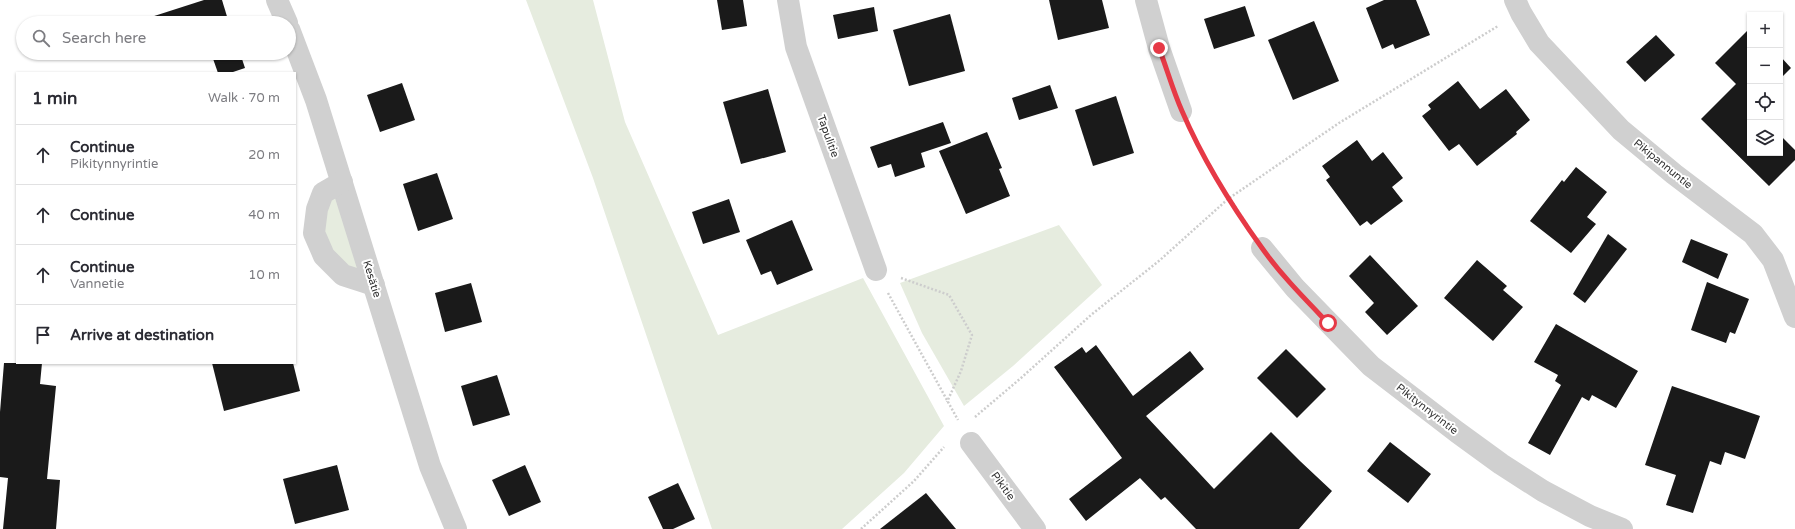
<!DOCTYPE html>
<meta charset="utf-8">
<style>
body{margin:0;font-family:"Varela Round",sans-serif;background:#f7f7f7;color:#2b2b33}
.controls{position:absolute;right:12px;top:12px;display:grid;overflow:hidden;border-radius:0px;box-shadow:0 1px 3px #0004}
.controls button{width:36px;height:36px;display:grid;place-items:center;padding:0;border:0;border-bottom:1px solid #e1e1e2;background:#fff;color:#2b2b33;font:20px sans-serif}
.stop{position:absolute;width:12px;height:12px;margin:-9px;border:3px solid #e63946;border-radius:50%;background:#fff}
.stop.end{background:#e63946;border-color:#fff;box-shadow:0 1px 4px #0008}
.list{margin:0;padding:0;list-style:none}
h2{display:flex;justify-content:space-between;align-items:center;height:52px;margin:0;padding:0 16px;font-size:17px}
h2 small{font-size:13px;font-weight:400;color:#7c7c81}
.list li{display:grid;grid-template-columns:26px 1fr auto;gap:12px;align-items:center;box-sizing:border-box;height:60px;padding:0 16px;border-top:1px solid #e1e1e2}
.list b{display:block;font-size:15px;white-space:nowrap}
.list p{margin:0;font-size:13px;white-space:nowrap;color:#7c7c81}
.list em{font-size:13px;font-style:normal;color:#7c7c81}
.icon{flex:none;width:22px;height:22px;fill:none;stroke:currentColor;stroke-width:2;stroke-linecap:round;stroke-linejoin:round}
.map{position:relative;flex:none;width:1795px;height:529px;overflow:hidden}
.search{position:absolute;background:#fff;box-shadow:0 1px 3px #0004;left:16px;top:16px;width:280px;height:44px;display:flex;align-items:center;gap:10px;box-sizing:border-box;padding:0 14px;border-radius:22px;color:#7c7c81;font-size:15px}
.panel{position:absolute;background:#fff;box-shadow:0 1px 3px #0004;left:16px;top:72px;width:280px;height:292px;border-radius:0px}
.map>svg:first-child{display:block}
.green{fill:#e6ecdf}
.building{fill:#1a1a1a}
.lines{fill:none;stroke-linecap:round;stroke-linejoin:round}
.path{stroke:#cdcdcd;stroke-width:2.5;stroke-dasharray:2 2;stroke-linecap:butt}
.minor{stroke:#d0d0d0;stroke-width:22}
.route{stroke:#e63946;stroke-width:5}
.labels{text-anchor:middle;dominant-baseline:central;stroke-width:4;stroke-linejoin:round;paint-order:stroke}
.street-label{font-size:11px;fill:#333;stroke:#fff}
</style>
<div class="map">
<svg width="1795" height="529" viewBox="0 0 1795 529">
<rect width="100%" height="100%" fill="#fff"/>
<g class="green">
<path d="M526,0H593L625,122L718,335L863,278L944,426L904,473L842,529H712L593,178Z"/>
<path d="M342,182L374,285L324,256L317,209Z"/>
<path d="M1059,225L1102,285L1013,366L964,406L922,333L900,283Z"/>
</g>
<g class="building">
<path d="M204,0H222L229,23H149L148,18Z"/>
<path d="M717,0H743L747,26L722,30Z"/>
<path d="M1049,0H1102L1109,28L1058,40Z"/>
<path d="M1384,0H1416L1430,35L1395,49L1393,44L1382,49L1366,8Z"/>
<path d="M1245,6L1255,36L1214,49L1204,19Z"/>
<path d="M874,7L878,31L838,39L833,15Z"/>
<path d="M950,14L965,71L909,86L893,30Z"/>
<path d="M1314,21L1339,81L1293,100L1268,40Z"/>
<path d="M1750,28V153H1780V135L1795,150V160L1769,186L1701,119L1736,84L1715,63Z"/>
<path d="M1656,35L1675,55L1645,82L1626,62Z"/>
<path d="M211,53H240L245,68L230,73H218Z"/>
<path d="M1780,56L1791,68L1780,79Z"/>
<path d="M1458,81L1480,109L1506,89L1530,120L1516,132L1517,134L1477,166L1459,144L1449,151L1422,116L1431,109L1428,105Z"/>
<path d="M402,83L415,120L380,132L367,95Z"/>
<path d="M1050,85L1058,108L1019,120L1012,98Z"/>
<path d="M768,89L786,152L741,164L723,102Z"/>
<path d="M1116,96L1134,153L1093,166L1075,110Z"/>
<path d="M943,122L951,143L921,153L925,167L895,177L891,164L878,168L870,147Z"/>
<path d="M987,132L1002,168L999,169L1010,196L966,214L939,151Z"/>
<path d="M1357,140L1372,161L1383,152L1403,178L1392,187L1403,201L1371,225L1367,221L1360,226L1326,180L1330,177L1322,166Z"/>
<path d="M1576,167L1607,192L1587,217L1596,224L1571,253L1530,221L1562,180L1564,182Z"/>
<path d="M437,173L453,219L418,231L403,184Z"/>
<path d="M729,199L740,232L703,244L692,212Z"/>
<path d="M792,220L813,270L777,285L771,271L761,275L746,240Z"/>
<path d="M1608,234L1627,249L1585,303L1573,294Z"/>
<path d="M1691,239L1728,254L1718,279L1682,262Z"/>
<path d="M1370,255L1418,306L1387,335L1365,312L1374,303L1349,276Z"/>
<path d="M1477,260L1507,286L1503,290L1523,307L1493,341L1444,298Z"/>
<path d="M1707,282L1749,299L1735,334L1730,332L1726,343L1691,330Z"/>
<path d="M471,283L482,322L445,332L435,293Z"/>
<path d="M1556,324L1638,371L1616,408L1592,395L1589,401L1582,397L1550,455L1528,443L1561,385L1555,381L1558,375L1534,362Z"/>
<path d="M1096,345L1133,396L1190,351L1204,369L1146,416L1214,489L1271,432L1300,461L1332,491L1299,529H1196L1165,497L1161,500L1140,478L1086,521L1069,499L1122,458L1054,367L1082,347L1086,353Z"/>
<path d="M1286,349L1326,389L1297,418L1257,378Z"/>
<path d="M4,363H42L40,384L56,386L47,479L60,480L56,529H3L8,478L0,477V412Z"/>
<path d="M212,363H293L300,391L224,411Z"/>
<path d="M497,375L510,415L473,426L461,386Z"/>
<path d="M1672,386L1760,416L1745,459L1725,452L1721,465L1710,461L1693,513L1666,505L1676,475L1645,465Z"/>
<path d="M1390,442L1431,474L1408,503L1367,471Z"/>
<path d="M337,465L349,510L295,524L283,479Z"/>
<path d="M525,465L541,502L509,516L492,480Z"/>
<path d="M678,483L695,519L673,529H663L648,497Z"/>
<path d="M926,493L956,529H880Z"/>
</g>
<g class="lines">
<g class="path">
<path d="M1193,134L1209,167L1248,226"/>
<path d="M901,278L949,295L972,335L961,371L947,402"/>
<path d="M888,293L958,420"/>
<path d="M975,417L1021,378L1091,315L1160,260L1228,199L1339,123L1498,26"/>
<path d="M861,529L914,481L944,447"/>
</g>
<g class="minor">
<path d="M277,0L287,23"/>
<path d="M788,0L796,47L876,270"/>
<path d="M1146,0L1159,48L1181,111"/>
<path d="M1515,0L1521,13L1539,43L1621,130L1674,174L1753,234L1773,260L1795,317"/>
<path d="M289,29L316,100L430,466L456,529"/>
<path d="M342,182L323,193L317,209L314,233L324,256L343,275L374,285"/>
<path d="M1262,248L1295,288L1371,366L1457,432L1501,464L1543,491L1590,516L1622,529"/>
<path d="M971,443L1035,529"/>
</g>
</g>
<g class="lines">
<path class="route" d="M1159,48C1167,69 1173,91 1182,111C1203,160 1231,205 1262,248C1281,275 1305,299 1328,323"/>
</g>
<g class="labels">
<g class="street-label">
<text transform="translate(828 136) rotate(70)">Tapulitie</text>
<text transform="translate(1663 164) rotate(39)">Pikipannuntie</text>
<text transform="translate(372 279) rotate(73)">Kesätie</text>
<text transform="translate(1427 409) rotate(38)">Pikitynnyrintie</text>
<text transform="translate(1003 486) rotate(54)">Pikitie</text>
</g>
</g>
</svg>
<div class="controls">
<button>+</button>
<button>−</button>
<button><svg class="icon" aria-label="locate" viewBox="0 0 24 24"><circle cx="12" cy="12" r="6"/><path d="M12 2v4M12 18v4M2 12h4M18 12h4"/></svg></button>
<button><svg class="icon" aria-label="layers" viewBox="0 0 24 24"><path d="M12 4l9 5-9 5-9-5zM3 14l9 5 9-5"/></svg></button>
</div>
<div class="stop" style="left:1328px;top:323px"></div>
<div class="stop end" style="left:1159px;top:48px"></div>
<div class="search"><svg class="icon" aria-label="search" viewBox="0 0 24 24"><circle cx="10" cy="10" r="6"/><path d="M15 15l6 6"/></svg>Search here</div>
<section class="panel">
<h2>1 min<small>Walk · 70 m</small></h2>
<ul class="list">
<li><svg class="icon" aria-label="ahead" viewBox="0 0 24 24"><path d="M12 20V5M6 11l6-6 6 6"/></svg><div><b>Continue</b><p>Pikitynnyrintie</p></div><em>20 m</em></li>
<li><svg class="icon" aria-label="ahead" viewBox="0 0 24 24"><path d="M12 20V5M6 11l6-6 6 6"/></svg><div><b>Continue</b></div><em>40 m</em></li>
<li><svg class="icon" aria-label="ahead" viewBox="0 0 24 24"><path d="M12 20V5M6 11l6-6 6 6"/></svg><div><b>Continue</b><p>Vannetie</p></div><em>10 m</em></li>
<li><svg class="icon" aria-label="arrive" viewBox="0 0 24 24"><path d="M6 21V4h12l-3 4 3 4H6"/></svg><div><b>Arrive at destination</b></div></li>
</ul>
</section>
</div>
